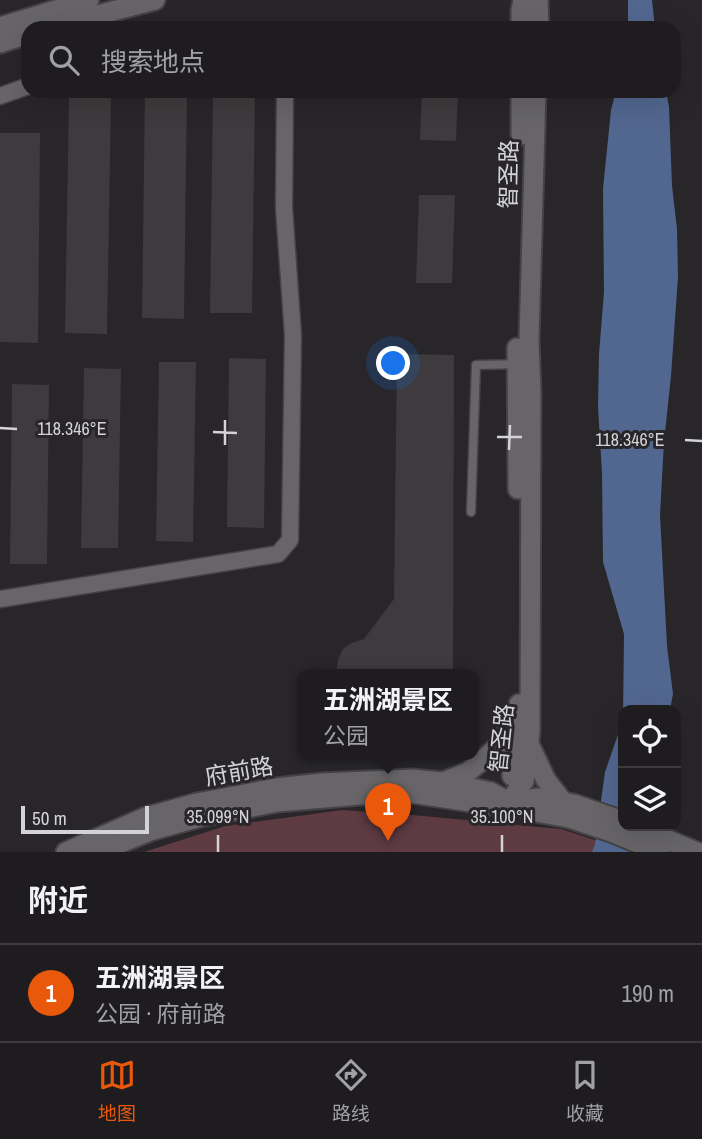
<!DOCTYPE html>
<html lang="zh">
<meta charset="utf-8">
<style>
body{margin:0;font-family:"Archivo Narrow","Noto Sans SC",sans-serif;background:#2b292c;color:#f1f3f6}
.controls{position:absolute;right:21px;bottom:21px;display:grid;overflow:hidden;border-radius:14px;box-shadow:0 7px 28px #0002}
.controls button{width:63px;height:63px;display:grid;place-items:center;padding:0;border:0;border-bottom:2px solid #3c3a3d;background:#1e1c1f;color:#f1f3f6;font:35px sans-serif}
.scale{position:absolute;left:21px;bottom:18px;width:128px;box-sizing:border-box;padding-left:7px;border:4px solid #d4d3d5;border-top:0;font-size:19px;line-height:24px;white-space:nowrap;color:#d4d3d5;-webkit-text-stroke:5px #282629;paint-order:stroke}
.you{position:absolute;left:394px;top:364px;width:24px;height:24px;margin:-18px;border:5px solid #fff;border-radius:50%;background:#1a73e8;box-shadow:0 0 0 10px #1a73e833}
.badge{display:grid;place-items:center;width:46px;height:46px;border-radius:50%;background:#ea580c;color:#fff;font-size:23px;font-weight:700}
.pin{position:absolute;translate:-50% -58px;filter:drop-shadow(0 2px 4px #0008)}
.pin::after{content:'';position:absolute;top:37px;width:24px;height:21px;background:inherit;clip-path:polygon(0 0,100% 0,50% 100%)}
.popup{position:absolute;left:297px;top:669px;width:182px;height:91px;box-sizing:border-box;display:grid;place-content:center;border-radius:14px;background:#1e1c1f;filter:drop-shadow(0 2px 5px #0005);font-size:23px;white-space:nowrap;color:#a1a1a4}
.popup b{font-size:26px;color:#f1f3f6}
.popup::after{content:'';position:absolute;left:50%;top:100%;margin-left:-14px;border:14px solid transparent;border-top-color:#1e1c1f}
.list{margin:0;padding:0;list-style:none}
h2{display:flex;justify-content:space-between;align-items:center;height:91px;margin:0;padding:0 28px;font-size:30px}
h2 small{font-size:23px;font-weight:400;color:#a1a1a4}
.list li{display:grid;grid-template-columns:46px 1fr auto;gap:21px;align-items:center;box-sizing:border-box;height:98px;padding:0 28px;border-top:2px solid #3c3a3d}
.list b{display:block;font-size:26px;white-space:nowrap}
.list p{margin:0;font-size:23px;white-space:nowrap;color:#a1a1a4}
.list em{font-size:23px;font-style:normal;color:#a1a1a4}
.icon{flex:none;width:38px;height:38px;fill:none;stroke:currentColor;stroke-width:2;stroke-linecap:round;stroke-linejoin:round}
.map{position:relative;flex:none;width:702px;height:852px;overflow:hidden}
.search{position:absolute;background:#1e1c1f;box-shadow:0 7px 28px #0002;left:21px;right:21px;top:21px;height:77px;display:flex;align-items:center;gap:18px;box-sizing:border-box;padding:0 24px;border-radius:21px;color:#a1a1a4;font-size:26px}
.sheet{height:189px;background:#1e1c1f}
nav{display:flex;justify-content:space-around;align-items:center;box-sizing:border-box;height:98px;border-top:2px solid #3c3a3d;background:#1e1c1f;font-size:19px;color:#a1a1a4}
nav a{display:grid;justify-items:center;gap:4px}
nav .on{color:#ea580c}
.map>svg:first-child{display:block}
.green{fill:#5e3a43}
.water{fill:#526790}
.building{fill:#3e3a3d}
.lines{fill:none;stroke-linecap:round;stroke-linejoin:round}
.service-casing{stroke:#444245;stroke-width:11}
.minor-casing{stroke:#444245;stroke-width:19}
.tertiary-casing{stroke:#444245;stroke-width:23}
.secondary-casing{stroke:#444245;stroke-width:23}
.service{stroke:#676568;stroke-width:8}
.minor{stroke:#676568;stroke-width:16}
.tertiary{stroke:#676568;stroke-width:19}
.secondary{stroke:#676568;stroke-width:19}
.ticks{fill:none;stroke:#d4d3d5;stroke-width:2.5}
.labels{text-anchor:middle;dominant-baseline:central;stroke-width:6;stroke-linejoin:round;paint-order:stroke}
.street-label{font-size:23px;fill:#d4d3d5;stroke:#282629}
.ticks-label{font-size:18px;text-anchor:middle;fill:#d4d3d5;stroke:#282629;stroke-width:6;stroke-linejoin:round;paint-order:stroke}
</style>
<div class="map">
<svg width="702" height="852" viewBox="0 0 702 852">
<rect width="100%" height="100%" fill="#282629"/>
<path class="green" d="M342,810L424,816L561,829L631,852H144L225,826Z"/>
<g class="water">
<path d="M628,0H652L655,28H628Z"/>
<path d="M616,91H666L669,107L672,186L677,229L678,277L671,376L664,442L660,515L667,646L673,694L670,710H623V826L640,852H592L595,844L605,772L623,720L624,634L603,562L602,473L598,407L599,354L604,292L603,189L611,110Z"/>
</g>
<g class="building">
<path d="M145,91H187L184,319L142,318Z"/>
<path d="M213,91H255L252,313H210Z"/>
<path d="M422,91H458L456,141L420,140Z"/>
<path d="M69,96L111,97L107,334L65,333Z"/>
<path d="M0,133H40L38,343L0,342Z"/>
<path d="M419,195H455L452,283H416Z"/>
<path d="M397,354L454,355L453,675H337L336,673L338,660L343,649L351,643L364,639L394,599Z"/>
<path d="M229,358L266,359L264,528L227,527Z"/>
<path d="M159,362H196L193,542L156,541Z"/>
<path d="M84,368L121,369L118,548H81Z"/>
<path d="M12,384L49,385L47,564H10Z"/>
</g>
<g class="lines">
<g class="service-casing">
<path id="service" d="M471,512L476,365L517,364"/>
</g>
<g class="minor-casing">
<g id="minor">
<path d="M0,96L28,86"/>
<path d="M0,599L278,554L290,540L293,335L284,208L285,91"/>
</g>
</g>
<g class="tertiary-casing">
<g id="tertiary">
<path d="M538,0L539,28"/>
<path d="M521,28V11L523,0"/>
<path d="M521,91V135"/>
<path d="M517,348L518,489"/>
<path d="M529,744L546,780L563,802"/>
<path d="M512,776L519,704"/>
<path d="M443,782L468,772L500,745L513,719"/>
<path d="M509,802L524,781L530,732L531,391L529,340L536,91"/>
<path d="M635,826L697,852"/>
<path d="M66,852L146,817L197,803L276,788L322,783L412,779L443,782L491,792L509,802L536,812L569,818L611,832L660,852"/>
<path d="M99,852L150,831L200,817L278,802L372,794L411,793L490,805L538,798L574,804L623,821"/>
</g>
</g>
<g class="secondary-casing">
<g id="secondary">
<path d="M0,27L89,0"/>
<path d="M48,28L155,0"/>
<path d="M0,43L28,34"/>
</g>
</g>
<use href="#service" class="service"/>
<use href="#minor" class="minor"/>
<use href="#tertiary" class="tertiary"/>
<use href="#secondary" class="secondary"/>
</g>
<path class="ticks" d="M0,428L17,429M213,432L237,433M497,437H522M685,440L702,441M225,445V420M509,450L510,425M218,852V835M502,852V835"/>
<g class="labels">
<g class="street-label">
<text transform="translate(508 174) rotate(-89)">智圣路</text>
<text transform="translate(501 738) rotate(-84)">智圣路</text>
<text transform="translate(239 771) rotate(-10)">府前路</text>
</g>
</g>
<g class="ticks-label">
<text x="72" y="435">118.346°E</text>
<text x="630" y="446">118.346°E</text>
<text x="218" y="823">35.099°N</text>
<text x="502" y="823">35.100°N</text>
</g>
</svg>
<div class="controls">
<button><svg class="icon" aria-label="locate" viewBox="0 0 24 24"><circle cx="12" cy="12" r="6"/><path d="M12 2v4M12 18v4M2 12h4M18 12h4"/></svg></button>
<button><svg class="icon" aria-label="layers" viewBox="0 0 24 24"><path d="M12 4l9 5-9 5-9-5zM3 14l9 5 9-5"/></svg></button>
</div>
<div class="scale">50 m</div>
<div class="you"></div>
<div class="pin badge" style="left:388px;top:841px">1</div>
<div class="popup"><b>五洲湖景区</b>公园</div>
<div class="search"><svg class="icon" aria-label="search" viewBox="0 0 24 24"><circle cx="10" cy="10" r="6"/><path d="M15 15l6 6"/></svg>搜索地点</div>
</div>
<section class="sheet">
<h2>附近<small></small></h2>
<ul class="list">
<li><span class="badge">1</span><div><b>五洲湖景区</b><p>公园 · 府前路</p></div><em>190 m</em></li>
</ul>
</section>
<nav>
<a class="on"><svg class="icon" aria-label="map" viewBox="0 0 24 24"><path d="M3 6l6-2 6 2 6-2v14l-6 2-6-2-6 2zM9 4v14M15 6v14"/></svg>地图</a>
<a><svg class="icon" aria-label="directions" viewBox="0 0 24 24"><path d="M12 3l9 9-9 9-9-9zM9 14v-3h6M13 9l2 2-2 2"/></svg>路线</a>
<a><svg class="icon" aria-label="saved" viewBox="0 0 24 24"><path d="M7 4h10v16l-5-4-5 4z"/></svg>收藏</a>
</nav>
